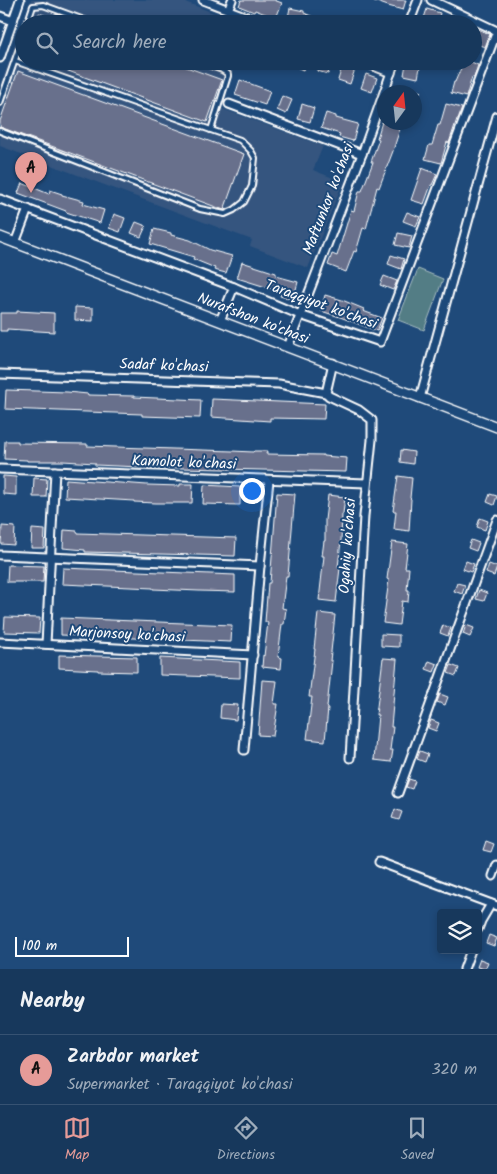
<!DOCTYPE html>
<meta charset="utf-8">
<style>
body{margin:0;font-family:Kalam,sans-serif;background:#244365;color:#f1f3f6}
.controls{position:absolute;right:15px;bottom:15px;display:grid;overflow:hidden;border-radius:5px;box-shadow:0 2px 8px #0003}
.controls button{width:45px;height:45px;display:grid;place-items:center;padding:0;border:0;border-bottom:1px solid #365272;background:#17385c;color:#f1f3f6;font:25px sans-serif}
.compass{position:absolute;left:377px;top:85px;width:45px;height:45px;border-radius:50%;background:#17385c;box-shadow:0 2px 8px #0003;rotate:15deg}
.scale{position:absolute;left:15px;bottom:12px;width:114px;box-sizing:border-box;padding-left:5px;border:2px solid #fff;border-top:0;font-size:14px;line-height:18px;white-space:nowrap;color:#fff;-webkit-text-stroke:4px #1f4a7a;paint-order:stroke}
.you{position:absolute;left:251px;top:490px;width:18px;height:18px;margin:-12px;border:4px solid #fff;border-radius:50%;background:#1a73e8;box-shadow:0 0 0 8px #1a73e833}
.badge{display:grid;place-items:center;width:32px;height:32px;border-radius:50%;background:#e69b98;color:#111;font-size:16px;font-weight:700}
.pin{position:absolute;translate:-50% -41px;filter:drop-shadow(0 1px 2px #0008)}
.pin::after{content:'';position:absolute;top:26px;width:18px;height:15px;background:inherit;clip-path:polygon(0 0,100% 0,50% 100%)}
.list{margin:0;padding:0;list-style:none}
h2{display:flex;justify-content:space-between;align-items:center;height:65px;margin:0;padding:0 20px;font-size:21px}
h2 small{font-size:16px;font-weight:400;color:#9eacbb}
.list li{display:grid;grid-template-columns:32px 1fr auto;gap:15px;align-items:center;box-sizing:border-box;height:70px;padding:0 20px;border-top:1px solid #365272}
.list b{display:block;font-size:19px;white-space:nowrap}
.list p{margin:0;font-size:16px;white-space:nowrap;color:#9eacbb}
.list em{font-size:16px;font-style:normal;color:#9eacbb}
.icon{flex:none;width:28px;height:28px;fill:none;stroke:currentColor;stroke-width:2;stroke-linecap:round;stroke-linejoin:round}
.map{position:relative;flex:none;width:497px;height:969px;overflow:hidden}
.search{position:absolute;background:#17385c;box-shadow:0 2px 8px #0003;left:15px;right:15px;top:15px;height:55px;display:flex;align-items:center;gap:12px;box-sizing:border-box;padding:0 18px;border-radius:28px;color:#9eacbb;font-size:19px}
.sheet{height:135px;background:#17385c}
nav{display:flex;justify-content:space-around;align-items:center;box-sizing:border-box;height:70px;border-top:1px solid #365272;background:#17385c;font-size:14px;color:#9eacbb}
nav a{display:grid;justify-items:center;gap:2px}
nav .on{color:#e69b98}
.map>svg:first-child{display:block}
.built{fill:#35557f}
.green{fill:#537d85;stroke:#a9bec2}
.building{fill:#686f8c;stroke:#fff}
.lines{fill:none;stroke-linecap:round;stroke-linejoin:round}
.service-casing{stroke:#fff;stroke-width:8}
.minor-casing{stroke:#fff;stroke-width:11}
.tertiary-casing{stroke:#fff;stroke-width:12}
.service{stroke:#1f4a7a;stroke-width:4}
.minor{stroke:#1f4a7a;stroke-width:7}
.tertiary{stroke:#1f4a7a;stroke-width:9}
.labels{text-anchor:middle;dominant-baseline:central;stroke-width:4;stroke-linejoin:round;paint-order:stroke}
.street-label{font-size:15px;fill:#fff;stroke:#1f4a7a}
</style>
<div class="map">
<svg width="497" height="969" viewBox="0 0 497 969">
<rect width="100%" height="100%" fill="#1f4a7a"/>
<filter id="ink" filterUnits="userSpaceOnUse"><feTurbulence type="fractalNoise" baseFrequency=".02" numOctaves="2"/><feDisplacementMap in="SourceGraphic" scale="10" xChannelSelector="R" yChannelSelector="G"/><feConvolveMatrix kernelMatrix="1 2 1 2 8 2 1 2 1" color-interpolation-filters="sRGB"/></filter>
<g filter="url(#ink)">
<path class="built" d="M31,0H180L242,24H24V61H236L220,108L323,146L313,170L343,182L308,268L250,246L252,240L0,146V87Z"/>
<path class="green" d="M418,269L443,279L424,330L398,320Z"/>
<g class="building">
<path d="M241,0H274L282,3L276,18L255,10L254,12L239,6Z"/>
<path d="M374,0H406L403,10L388,6L374,1Z"/>
<path d="M290,8L304,11V13L330,24H296L287,22Z"/>
<path d="M427,9L440,13L439,17L457,22V24H422Z"/>
<path d="M39,13L65,23V24H35Z"/>
<path d="M477,29L490,34L485,47L473,43Z"/>
<path d="M41,61H170L222,80L207,122Z"/>
<path d="M296,61H307L303,70L294,66Z"/>
<path d="M320,61H332L328,74L317,71Z"/>
<path d="M464,61H469L478,65L474,78L472,77L466,97L451,93L454,82H455Z"/>
<path d="M343,64L355,69L350,84L338,80Z"/>
<path d="M406,64L420,67L418,78L404,75Z"/>
<path d="M18,71L244,154L224,210L0,127V121Z"/>
<path d="M366,74L377,78L372,92L361,88Z"/>
<path d="M240,80L270,91L265,105L235,95Z"/>
<path d="M399,85H402L421,92H396Z"/>
<path d="M282,96L292,100L286,114L277,110Z"/>
<path d="M302,104L314,108L310,122L298,119Z"/>
<path d="M446,104L462,108L458,119H457L449,143L447,142L441,163L425,159L429,145H432L438,125H440Z"/>
<path d="M326,113L336,116V118L358,124L353,141L339,137L340,134L321,128Z"/>
<path d="M382,122H402L393,151L379,188L377,187L366,229L363,228L356,252L354,251L346,272L328,265L332,254L337,256L351,210L354,211L359,191H362L373,162H371L379,139L377,138Z"/>
<path d="M422,168L437,174L432,185H431L424,204L411,200Z"/>
<path d="M22,183L49,194L50,190L62,194V195L84,201L83,204L104,210L100,223L66,212V211L18,193Z"/>
<path d="M407,212L420,217L416,226L403,221Z"/>
<path d="M114,214L125,218L120,232L109,228Z"/>
<path d="M136,222L146,226L141,237L131,233Z"/>
<path d="M154,229L171,233V235L190,240L210,250L232,256L226,273L214,270L215,268L193,259L194,257L150,244Z"/>
<path d="M398,233L412,236L409,248L395,245Z"/>
<path d="M391,255L404,259L401,269L388,264Z"/>
<path d="M242,262L276,273V276L298,282L293,300L280,296L282,292L237,278Z"/>
<path d="M384,276L397,281L393,290L380,285Z"/>
<path d="M325,295L342,300L364,309L363,311L382,318L377,331L340,317L321,311Z"/>
<path d="M75,307L93,308V321L75,320Z"/>
<path d="M17,311L54,313V332L7,329V331H0V313H17Z"/>
<path d="M6,390L67,392L88,394V395L134,396V397L201,400L200,418L142,416V414L5,409Z"/>
<path d="M212,399L325,404L324,419L270,418V421L211,417Z"/>
<path d="M5,441H18V443L87,444V446L232,451L253,452L254,451H267L266,454L323,455V456L347,458L346,472L140,467L95,465V463L63,461H27V460L4,459Z"/>
<path d="M401,450L414,452L413,464L400,462Z"/>
<path d="M3,476L16,477V495L3,494Z"/>
<path d="M398,476L412,478L410,498L411,499L409,531L394,529L396,511H393Z"/>
<path d="M34,478L47,479L46,497H33Z"/>
<path d="M66,479L147,485L180,486V484H193L192,503H156L134,502V501L65,497Z"/>
<path d="M204,485L240,487V505L203,504Z"/>
<path d="M277,493L295,494L288,576H286L282,608L286,609L284,624H282L278,657L282,658L281,669L262,667L263,655L264,656L268,622H265L268,583H270Z"/>
<path d="M490,494L497,496L494,505L487,502Z"/>
<path d="M328,495L345,497L343,514H342L341,541L338,567L340,568L336,602L319,600L324,556H322L324,541H325V520Z"/>
<path d="M480,518L488,521L485,530L477,527Z"/>
<path d="M2,526L15,527L14,545L1,544Z"/>
<path d="M32,529L45,530L44,548H31Z"/>
<path d="M64,530L77,531V533L236,538L235,556L85,552V550L63,548Z"/>
<path d="M471,540L479,543L476,551L468,548Z"/>
<path d="M392,542L408,544L405,568H409L407,590H409L408,602L402,601L399,625L383,623L389,580L387,579Z"/>
<path d="M466,561L474,564L471,572L463,569Z"/>
<path d="M489,564L497,567L494,576L486,573Z"/>
<path d="M8,565L44,566L43,582H7Z"/>
<path d="M63,568L235,575V592L199,591L153,589V588L62,584Z"/>
<path d="M457,583L465,585L462,594L454,591Z"/>
<path d="M479,590L487,593L484,601L476,599Z"/>
<path d="M318,613L335,615L330,661H332L327,707L328,708L325,741L307,739L312,697H309L315,649H314Z"/>
<path d="M5,617L40,618L39,633L4,632Z"/>
<path d="M61,618L232,625L231,642L61,635Z"/>
<path d="M443,625L451,628L448,636L440,633Z"/>
<path d="M466,625L474,628L470,637L463,634Z"/>
<path d="M381,634L399,635V647L381,646Z"/>
<path d="M59,655L137,657V672L98,671V670L59,668Z"/>
<path d="M160,658L240,662V678L160,675Z"/>
<path d="M383,658L397,659L391,727H393L390,750H393L391,762L374,760L378,715H376Z"/>
<path d="M429,661L437,664L434,672L426,669Z"/>
<path d="M451,665L459,668L456,676L448,673Z"/>
<path d="M262,680L277,681L274,704H278L273,736L258,735Z"/>
<path d="M440,694L448,697L445,705L437,702Z"/>
<path d="M221,704L238,705L236,720L220,718Z"/>
<path d="M431,720L439,723L436,731L428,728Z"/>
<path d="M420,751L428,754L425,762L417,759Z"/>
<path d="M409,779L415,781L412,789L406,787Z"/>
<path d="M395,809L402,812L399,820L392,818Z"/>
<path d="M486,841L494,844L491,852L483,850Z"/>
<path d="M489,935L497,938L494,946L486,943Z"/>
<path d="M480,959L488,962L485,969L477,967Z"/>
</g>
<g class="lines">
<g class="service-casing">
<g id="service">
<path d="M27,24L33,6L43,5L95,24"/>
<path d="M15,61L211,130"/>
<path d="M0,103L24,34"/>
<path d="M0,131L200,209L225,214L234,210L244,202L252,186L255,158L251,151L240,140L211,130L228,76V74L222,70L198,61"/>
</g>
</g>
<g class="minor-casing">
<g id="minor">
<path d="M203,0L265,24"/>
<path d="M228,10L232,0"/>
<path d="M0,16L13,21"/>
<path d="M409,24L418,0"/>
<path d="M0,58L20,0"/>
<path d="M361,61L391,73"/>
<path d="M229,104L362,154"/>
<path d="M0,199L234,287L300,315L380,342L497,31L431,0"/>
<path d="M15,243L28,209"/>
<path d="M220,321L234,287"/>
<path d="M288,347L362,154L395,61"/>
<path d="M333,363L326,393L329,396L359,410L372,420V440L364,516L350,758"/>
<path d="M0,374L279,384L326,393"/>
<path d="M420,398L497,116"/>
<path d="M0,469L366,483"/>
<path d="M0,555L260,566"/>
<path d="M0,642L253,655"/>
<path d="M46,644L55,471"/>
<path d="M244,750L260,566L269,480"/>
<path d="M398,793L497,520"/>
<path d="M379,862L497,906"/>
<path d="M493,876L497,865"/>
<path d="M478,929L481,921L491,904"/>
<path d="M464,969L471,950"/>
</g>
</g>
<g class="tertiary-casing">
<path id="tertiary" d="M0,237L497,427"/>
</g>
<use href="#service" class="service"/>
<use href="#minor" class="minor"/>
<use href="#tertiary" class="tertiary"/>
</g>
</g>
<g class="labels">
<g class="street-label">
<text transform="translate(329 199) rotate(-69)">Maftunkor ko'chasi</text>
<text transform="translate(321 305) rotate(20)">Taraqqiyot ko'chasi</text>
<text transform="translate(253 319) rotate(21)">Nurafshon ko'chasi</text>
<text transform="translate(164 366) rotate(2)">Sadaf ko'chasi</text>
<text transform="translate(184 463) rotate(2)">Kamolot ko'chasi</text>
<text transform="translate(348 546) rotate(-86)">Ogahiy ko'chasi</text>
<text transform="translate(127 635) rotate(3)">Marjonsoy ko'chasi</text>
</g>
</g>
</svg>
<div class="controls">
<button><svg class="icon" aria-label="layers" viewBox="0 0 24 24"><path d="M12 4l9 5-9 5-9-5zM3 14l9 5 9-5"/></svg></button>
</div>
<svg class="compass" viewBox="-18 -18 36 36"><path d="M0-13l5 13h-10z" fill="#e53935"/><path d="M0 13l5-13h-10z" fill="#9eacbb"/></svg>
<div class="scale">100 m</div>
<div class="you"></div>
<div class="pin badge" style="left:31px;top:193px">A</div>
<div class="search"><svg class="icon" aria-label="search" viewBox="0 0 24 24"><circle cx="10" cy="10" r="6"/><path d="M15 15l6 6"/></svg>Search here</div>
</div>
<section class="sheet">
<h2>Nearby<small></small></h2>
<ul class="list">
<li><span class="badge">A</span><div><b>Zarbdor market</b><p>Supermarket · Taraqqiyot ko'chasi</p></div><em>320 m</em></li>
</ul>
</section>
<nav>
<a class="on"><svg class="icon" aria-label="map" viewBox="0 0 24 24"><path d="M3 6l6-2 6 2 6-2v14l-6 2-6-2-6 2zM9 4v14M15 6v14"/></svg>Map</a>
<a><svg class="icon" aria-label="directions" viewBox="0 0 24 24"><path d="M12 3l9 9-9 9-9-9zM9 14v-3h6M13 9l2 2-2 2"/></svg>Directions</a>
<a><svg class="icon" aria-label="saved" viewBox="0 0 24 24"><path d="M7 4h10v16l-5-4-5 4z"/></svg>Saved</a>
</nav>
